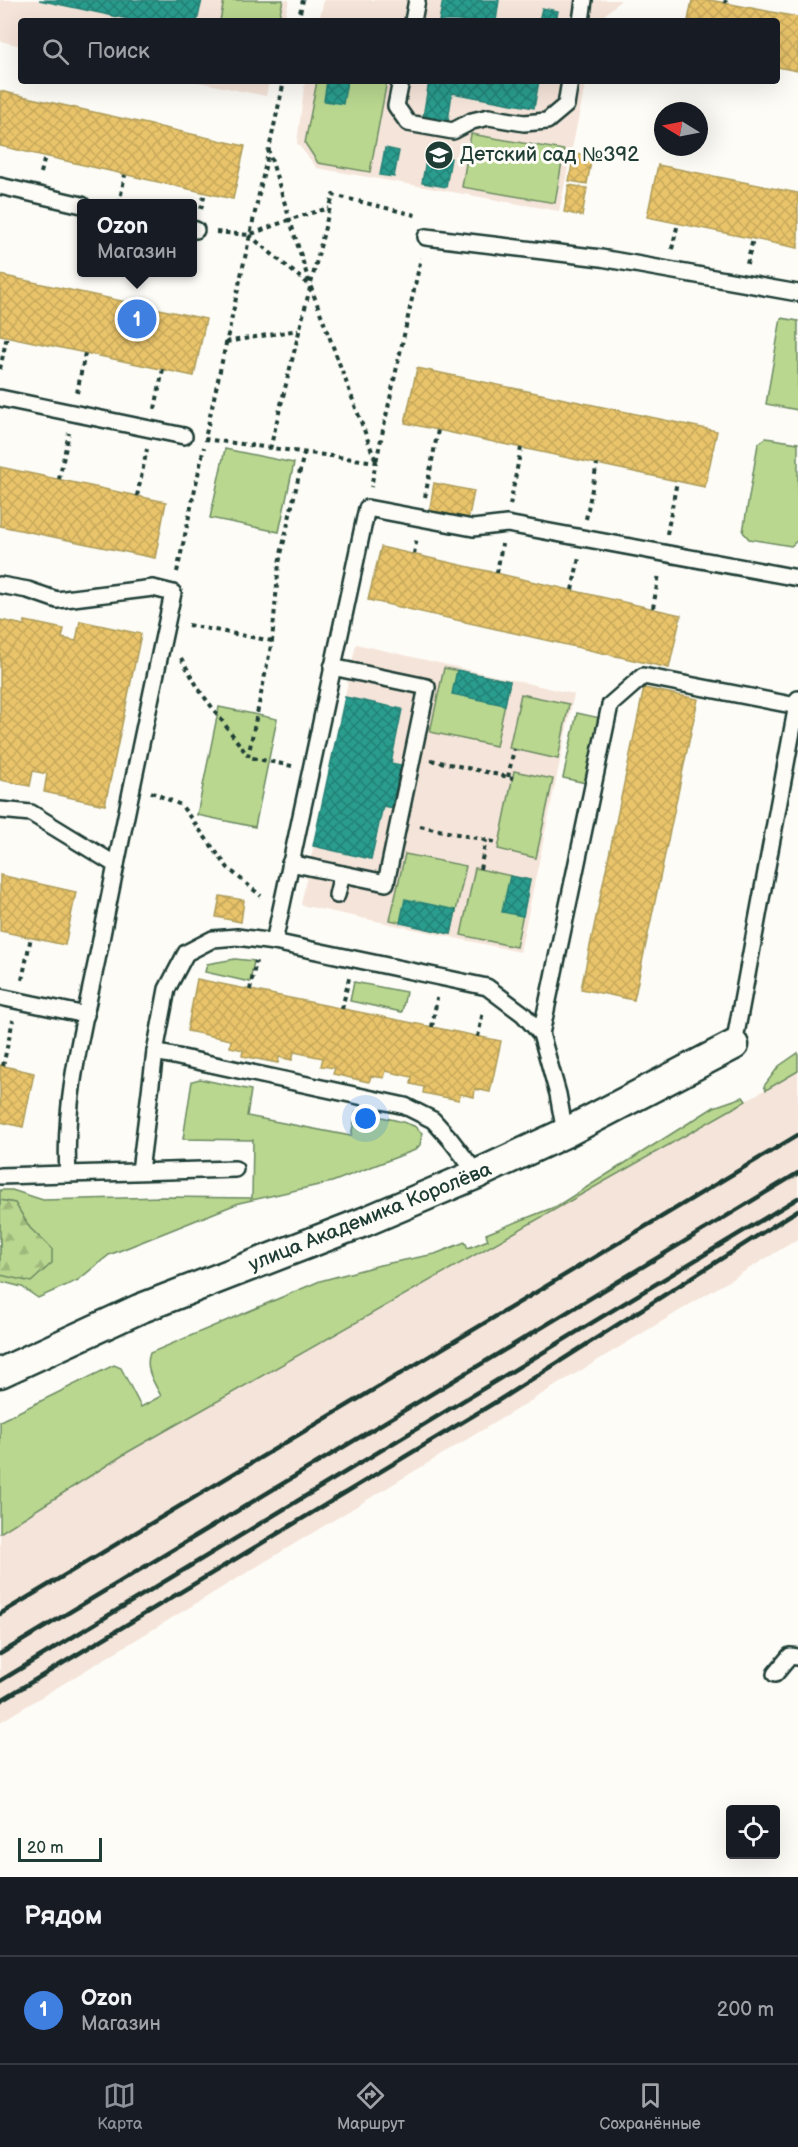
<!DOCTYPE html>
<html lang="ru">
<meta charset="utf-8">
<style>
body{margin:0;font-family:"Balsamiq Sans",sans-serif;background:#242831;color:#f1f3f6}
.controls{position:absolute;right:18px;bottom:18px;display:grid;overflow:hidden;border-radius:6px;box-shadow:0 6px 24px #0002}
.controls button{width:54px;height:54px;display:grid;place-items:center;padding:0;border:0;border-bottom:2px solid #363941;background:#171b24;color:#f1f3f6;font:30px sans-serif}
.compass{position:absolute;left:654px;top:102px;width:54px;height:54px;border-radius:50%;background:#171b24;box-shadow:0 6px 24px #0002;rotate:280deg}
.scale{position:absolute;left:18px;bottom:15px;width:84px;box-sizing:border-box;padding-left:6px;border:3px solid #1f3d34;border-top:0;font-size:16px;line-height:21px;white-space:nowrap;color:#1f3d34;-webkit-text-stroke:4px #fdfcf7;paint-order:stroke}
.you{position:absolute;left:366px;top:1119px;width:21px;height:21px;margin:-15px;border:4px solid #fff;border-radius:50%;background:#1a73e8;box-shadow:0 0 0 9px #1a73e833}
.badge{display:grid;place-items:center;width:39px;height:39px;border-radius:50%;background:#8c9099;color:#fff;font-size:20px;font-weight:700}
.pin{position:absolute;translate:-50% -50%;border:3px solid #fff;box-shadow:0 2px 6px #0006}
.popup{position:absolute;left:77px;top:199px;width:120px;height:78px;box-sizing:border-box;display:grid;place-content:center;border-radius:6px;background:#171b24;filter:drop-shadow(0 2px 4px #0005);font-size:20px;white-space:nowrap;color:#9ea1a6}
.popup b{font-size:22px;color:#f1f3f6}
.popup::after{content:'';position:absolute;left:50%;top:100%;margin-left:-12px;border:12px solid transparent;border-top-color:#171b24}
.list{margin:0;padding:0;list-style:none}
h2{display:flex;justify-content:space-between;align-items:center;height:78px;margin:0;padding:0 24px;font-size:26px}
h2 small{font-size:20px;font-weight:400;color:#9ea1a6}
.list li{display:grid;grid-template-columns:39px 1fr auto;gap:18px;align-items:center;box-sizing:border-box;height:108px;padding:0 24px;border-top:2px solid #363941}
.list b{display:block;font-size:22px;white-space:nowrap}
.list p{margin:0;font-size:20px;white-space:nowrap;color:#9ea1a6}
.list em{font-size:20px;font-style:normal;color:#9ea1a6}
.icon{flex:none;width:33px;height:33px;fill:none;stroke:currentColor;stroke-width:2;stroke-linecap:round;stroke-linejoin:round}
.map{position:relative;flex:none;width:798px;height:1877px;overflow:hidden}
.search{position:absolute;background:#171b24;box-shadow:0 6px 24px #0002;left:18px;right:18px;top:18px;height:66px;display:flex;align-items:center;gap:15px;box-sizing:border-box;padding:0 21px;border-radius:6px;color:#9ea1a6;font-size:22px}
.sheet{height:186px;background:#171b24}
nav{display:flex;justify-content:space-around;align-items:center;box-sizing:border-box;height:84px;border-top:2px solid #363941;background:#171b24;font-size:16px;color:#9ea1a6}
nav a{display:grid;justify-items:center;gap:3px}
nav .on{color:#8c9099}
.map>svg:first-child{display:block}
.built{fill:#f5e4d9}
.green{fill:#b9d78f;stroke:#6c8a62;stroke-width:1.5}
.forest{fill:url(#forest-firs);stroke:#6c8a62;stroke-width:1.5}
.homes{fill:url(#homes-cross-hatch);stroke:#ac9c5a;stroke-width:1.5}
.schools{fill:url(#schools-cross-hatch);stroke:#278074;stroke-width:1.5}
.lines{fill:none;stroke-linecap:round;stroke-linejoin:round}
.lane-casing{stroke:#1f3d34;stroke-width:20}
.street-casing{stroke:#1f3d34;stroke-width:33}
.path{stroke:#1f3d34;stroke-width:4;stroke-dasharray:4.5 4.5;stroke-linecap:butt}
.lane{stroke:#fdfcf7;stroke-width:15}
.street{stroke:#fdfcf7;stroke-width:28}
.rail{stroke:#1f3d34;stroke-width:4.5}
.labels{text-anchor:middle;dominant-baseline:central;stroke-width:6;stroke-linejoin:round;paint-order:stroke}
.poi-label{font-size:20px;fill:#1f3d34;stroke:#fdfcf7;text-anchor:start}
.street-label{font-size:20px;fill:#1f3d34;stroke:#fdfcf7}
</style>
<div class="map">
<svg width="798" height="1877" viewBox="0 0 798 1877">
<defs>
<pattern id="forest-firs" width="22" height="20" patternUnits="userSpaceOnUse" patternTransform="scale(1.5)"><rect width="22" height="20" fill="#b9d78f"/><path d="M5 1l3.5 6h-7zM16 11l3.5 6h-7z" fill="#9fb97c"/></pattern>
<pattern id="homes-cross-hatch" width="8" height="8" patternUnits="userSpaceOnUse" patternTransform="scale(1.5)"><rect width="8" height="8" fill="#e9c46a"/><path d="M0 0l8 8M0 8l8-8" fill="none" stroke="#c7a95c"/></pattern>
<pattern id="schools-cross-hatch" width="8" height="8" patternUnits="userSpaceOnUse" patternTransform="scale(1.5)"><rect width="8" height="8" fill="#2a9d8f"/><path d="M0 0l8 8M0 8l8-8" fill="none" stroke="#238176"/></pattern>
</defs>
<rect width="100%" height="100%" fill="#fdfcf7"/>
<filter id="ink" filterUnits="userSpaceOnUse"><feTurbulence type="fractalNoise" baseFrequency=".0167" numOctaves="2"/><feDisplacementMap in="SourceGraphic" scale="12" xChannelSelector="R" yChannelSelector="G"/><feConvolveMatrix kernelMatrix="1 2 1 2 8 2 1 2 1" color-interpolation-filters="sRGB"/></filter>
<g filter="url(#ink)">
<g class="built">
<path d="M0,0H289L284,21H21V46L0,41Z"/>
<path d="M324,0H621L598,21H319Z"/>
<path d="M194,81H269L266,96Z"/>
<path d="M305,81H586L559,211L317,168L297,143Z"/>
<path d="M356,644L574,694L520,952L301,905Z"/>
<path d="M798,1071V1239L0,1722V1533L128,1452Z"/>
</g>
<g class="green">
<path d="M224,0H283L278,21H220Z"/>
<path d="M317,81H387L370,172L318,163L305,143Z"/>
<path d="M471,134L564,150L555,203L462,187Z"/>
<path d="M781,318L798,321V410L766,404Z"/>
<path d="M766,438L798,443V540L791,546L749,539L743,532L758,444Z"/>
<path d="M225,449L294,463L279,532L210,518Z"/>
<path d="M444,668L510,681L496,746L430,732Z"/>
<path d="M521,694L569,704L558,759L509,748Z"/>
<path d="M219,707L277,719L255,827L197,815Z"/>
<path d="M577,713L600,718L586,783L563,778Z"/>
<path d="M514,771L553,779L536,858L498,849Z"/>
<path d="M405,854L466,866L451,934L390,920Z"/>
<path d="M475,868L530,880L516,947L461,935Z"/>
<path d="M235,959L254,961L250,982L205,972L207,964Z"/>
<path d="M354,982L406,992L402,1012L350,1001Z"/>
<path d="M798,1053V1071L766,1090L764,1086L779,1066Z"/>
<path d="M200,1079L251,1090L247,1116L351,1136L356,1111L403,1122L414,1126L422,1133L420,1145L415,1150L332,1182L239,1203L109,1255L78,1280L38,1298L22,1287L3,1282L0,1284V1190H12L43,1200L163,1197L252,1198L253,1140L183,1139L192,1081Z"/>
<path d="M743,1097L746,1101L128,1452L0,1533V1421L114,1365L121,1368L141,1407L161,1396C154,1382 144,1369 150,1353L320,1281L380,1265L435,1254L465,1242L468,1248L488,1240L486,1234L557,1206L714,1107Z"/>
</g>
<path class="forest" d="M0,1200L15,1203L30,1228L52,1249V1263L31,1282L0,1275Z"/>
<g class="homes">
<path d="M692,0H710L798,17V71L777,67V21H688Z"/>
<path d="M0,91L245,146L233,199L0,146Z"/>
<path d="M574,153L592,156L587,184L569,181Z"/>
<path d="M658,165L798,193V248L647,217Z"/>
<path d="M569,185L587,188L582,216L564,212Z"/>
<path d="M0,275L206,319L194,376L0,335Z"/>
<path d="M417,368L717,431L705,487L405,423Z"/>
<path d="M0,467L166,502L155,558L0,526Z"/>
<path d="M434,483L474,491L468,521L429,514Z"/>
<path d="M381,547L681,615L669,668L368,600Z"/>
<path d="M0,620L24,625L25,621L64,629L62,638L76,641L80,621L141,634L105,805L44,792L47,774L33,771L30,786L0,780Z"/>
<path d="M644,688L698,699L634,1000L581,989Z"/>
<path d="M0,875L76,892L65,945L0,931Z"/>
<path d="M220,896L244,900L241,922L216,917Z"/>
<path d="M197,979L501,1041L490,1092L475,1089L474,1097L460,1094L459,1100L423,1093L424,1087L411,1084L412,1077L386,1071L384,1078L371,1076L369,1082L333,1074L335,1068L321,1066L323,1058L294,1052L292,1060L279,1057L278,1063L242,1056L243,1050L230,1047L231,1040L187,1031Z"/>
<path d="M0,1065L34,1073L23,1127L0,1122Z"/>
</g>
<g class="schools">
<path d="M39,0H202L197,21H137Z"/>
<path d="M443,0H499L496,21H439Z"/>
<path d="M542,8L558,11L556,21H539Z"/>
<path d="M327,81H347L343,104L324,101Z"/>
<path d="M429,81H539L534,108L452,93L448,121L423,117Z"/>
<path d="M385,148L399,151L394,177L380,175Z"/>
<path d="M427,154L451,158L446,187L422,183Z"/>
<path d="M457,670L510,681L505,705L452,694Z"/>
<path d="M345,697L402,709L391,763L401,765L392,808L383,806L371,859L313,846Z"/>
<path d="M510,876L530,880L523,916L502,912Z"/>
<path d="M405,899L456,910L451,934L400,923Z"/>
</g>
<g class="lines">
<g class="lane-casing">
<g id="lane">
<path d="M413,21L417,0"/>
<path d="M581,21L584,0"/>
<path d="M401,81L396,106L408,123L453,131L472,121L489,117L524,123L547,121L566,105L570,81"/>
<path d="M0,186L82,205"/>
<path d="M192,229L196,230"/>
<path d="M426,237L601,258L798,293"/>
<path d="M0,398L184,436"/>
<path d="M0,585L28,590L57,600L153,588L173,593C148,710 123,827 100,945C85,1020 63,1097 68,1174"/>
<path d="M0,810L31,813L116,865"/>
<path d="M290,863L386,883L427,687L332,667"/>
<path d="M337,895L342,874"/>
<path d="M274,942L367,508L473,528L507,524L798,578"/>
<path d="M0,997L86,1015"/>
<path d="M541,1034L610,705L643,676L797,706"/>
<path d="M734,1045L798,699"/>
<path d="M155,1052L405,1106L433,1120L450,1139L477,1174"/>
<path d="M140,1171L155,1052L167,989L186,953L213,939L237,937L274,942L487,987L523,1014L541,1034L558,1094L565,1133"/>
<path d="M0,1176L235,1169"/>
<path d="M775,1674L790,1656L798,1657"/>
</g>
</g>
<g class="street-casing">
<path id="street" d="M0,1373L139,1309L364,1222L477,1174L565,1133L734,1045"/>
</g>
<g class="path">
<path d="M725,3L726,0"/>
<path d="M298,21L303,0"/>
<path d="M268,149L310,285L376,462L421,258"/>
<path d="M41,173L45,156"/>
<path d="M119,204L125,175"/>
<path d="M201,209L205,192"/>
<path d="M216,232L249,235L291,219L329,208"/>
<path d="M249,235L308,284"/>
<path d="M672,249L678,223"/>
<path d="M747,264L753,239"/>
<path d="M226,342L298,330"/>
<path d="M0,369L7,336"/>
<path d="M77,393L85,353"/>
<path d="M155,409L163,369"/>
<path d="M206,434L284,81"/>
<path d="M204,439L376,462L371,487"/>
<path d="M270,449L333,195L419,216"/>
<path d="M59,479L69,433"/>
<path d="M137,496L147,449"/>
<path d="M425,497L438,430"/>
<path d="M510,505L521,448"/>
<path d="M586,519L597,464"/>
<path d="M667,534L677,481"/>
<path d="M414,554L417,537"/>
<path d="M177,572L204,447"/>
<path d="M497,573L502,544"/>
<path d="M572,590L579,558"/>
<path d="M653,608L659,574"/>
<path d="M188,625L272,641"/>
<path d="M181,658L200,691L248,756"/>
<path d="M431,760L513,778"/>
<path d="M292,766L248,757L272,641L279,563L304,453"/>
<path d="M508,777L514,749"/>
<path d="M151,792L181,805L228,868L261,896"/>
<path d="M420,826L499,843"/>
<path d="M480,869L486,840"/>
<path d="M22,980L31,937"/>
<path d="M250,990L256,961"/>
<path d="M342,1009L349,978"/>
<path d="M432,1027L437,998"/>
<path d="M478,1037L483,1011"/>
<path d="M3,1066L13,1020"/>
</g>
<use href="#lane" class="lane"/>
<use href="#street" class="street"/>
<g class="rail">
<path d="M0,1614L798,1135"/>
<path d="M0,1654L798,1173"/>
<path d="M0,1681L798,1198"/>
<path d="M0,1701L499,1400L798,1210"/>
</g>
</g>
</g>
<defs>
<g id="school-disc" transform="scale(1.5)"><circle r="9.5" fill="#1f3d34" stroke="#fdfcf7"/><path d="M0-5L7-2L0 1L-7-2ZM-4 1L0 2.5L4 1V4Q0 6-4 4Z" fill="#fff"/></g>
</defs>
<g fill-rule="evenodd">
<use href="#school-disc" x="439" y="155"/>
</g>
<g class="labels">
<g class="poi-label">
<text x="460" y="155">Детский сад №392</text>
</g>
<g class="street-label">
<text transform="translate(370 1217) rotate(-22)">улица Академика Королёва</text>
</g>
</g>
</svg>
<div class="controls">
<button><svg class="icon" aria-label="locate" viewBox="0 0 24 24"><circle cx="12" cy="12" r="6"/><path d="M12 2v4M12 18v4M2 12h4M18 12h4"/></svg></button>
</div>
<svg class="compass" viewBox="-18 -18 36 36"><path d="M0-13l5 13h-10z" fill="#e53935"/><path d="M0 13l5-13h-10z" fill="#9ea1a6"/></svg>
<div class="scale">20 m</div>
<div class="you"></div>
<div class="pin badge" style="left:137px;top:319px;background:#3f7fe0">1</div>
<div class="popup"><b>Ozon</b>Магазин</div>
<div class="search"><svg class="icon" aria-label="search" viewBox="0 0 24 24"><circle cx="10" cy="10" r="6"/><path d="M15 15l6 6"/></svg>Поиск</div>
</div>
<section class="sheet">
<h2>Рядом<small></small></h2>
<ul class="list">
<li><span class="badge" style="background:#3f7fe0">1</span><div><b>Ozon</b><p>Магазин</p></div><em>200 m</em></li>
</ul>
</section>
<nav>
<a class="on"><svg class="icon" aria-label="map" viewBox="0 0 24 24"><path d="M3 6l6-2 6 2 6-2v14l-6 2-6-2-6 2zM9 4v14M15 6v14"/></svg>Карта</a>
<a><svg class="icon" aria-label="directions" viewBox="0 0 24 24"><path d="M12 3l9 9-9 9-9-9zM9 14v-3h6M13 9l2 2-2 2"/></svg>Маршрут</a>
<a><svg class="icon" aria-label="saved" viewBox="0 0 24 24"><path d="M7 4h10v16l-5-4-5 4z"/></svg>Сохранённые</a>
</nav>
